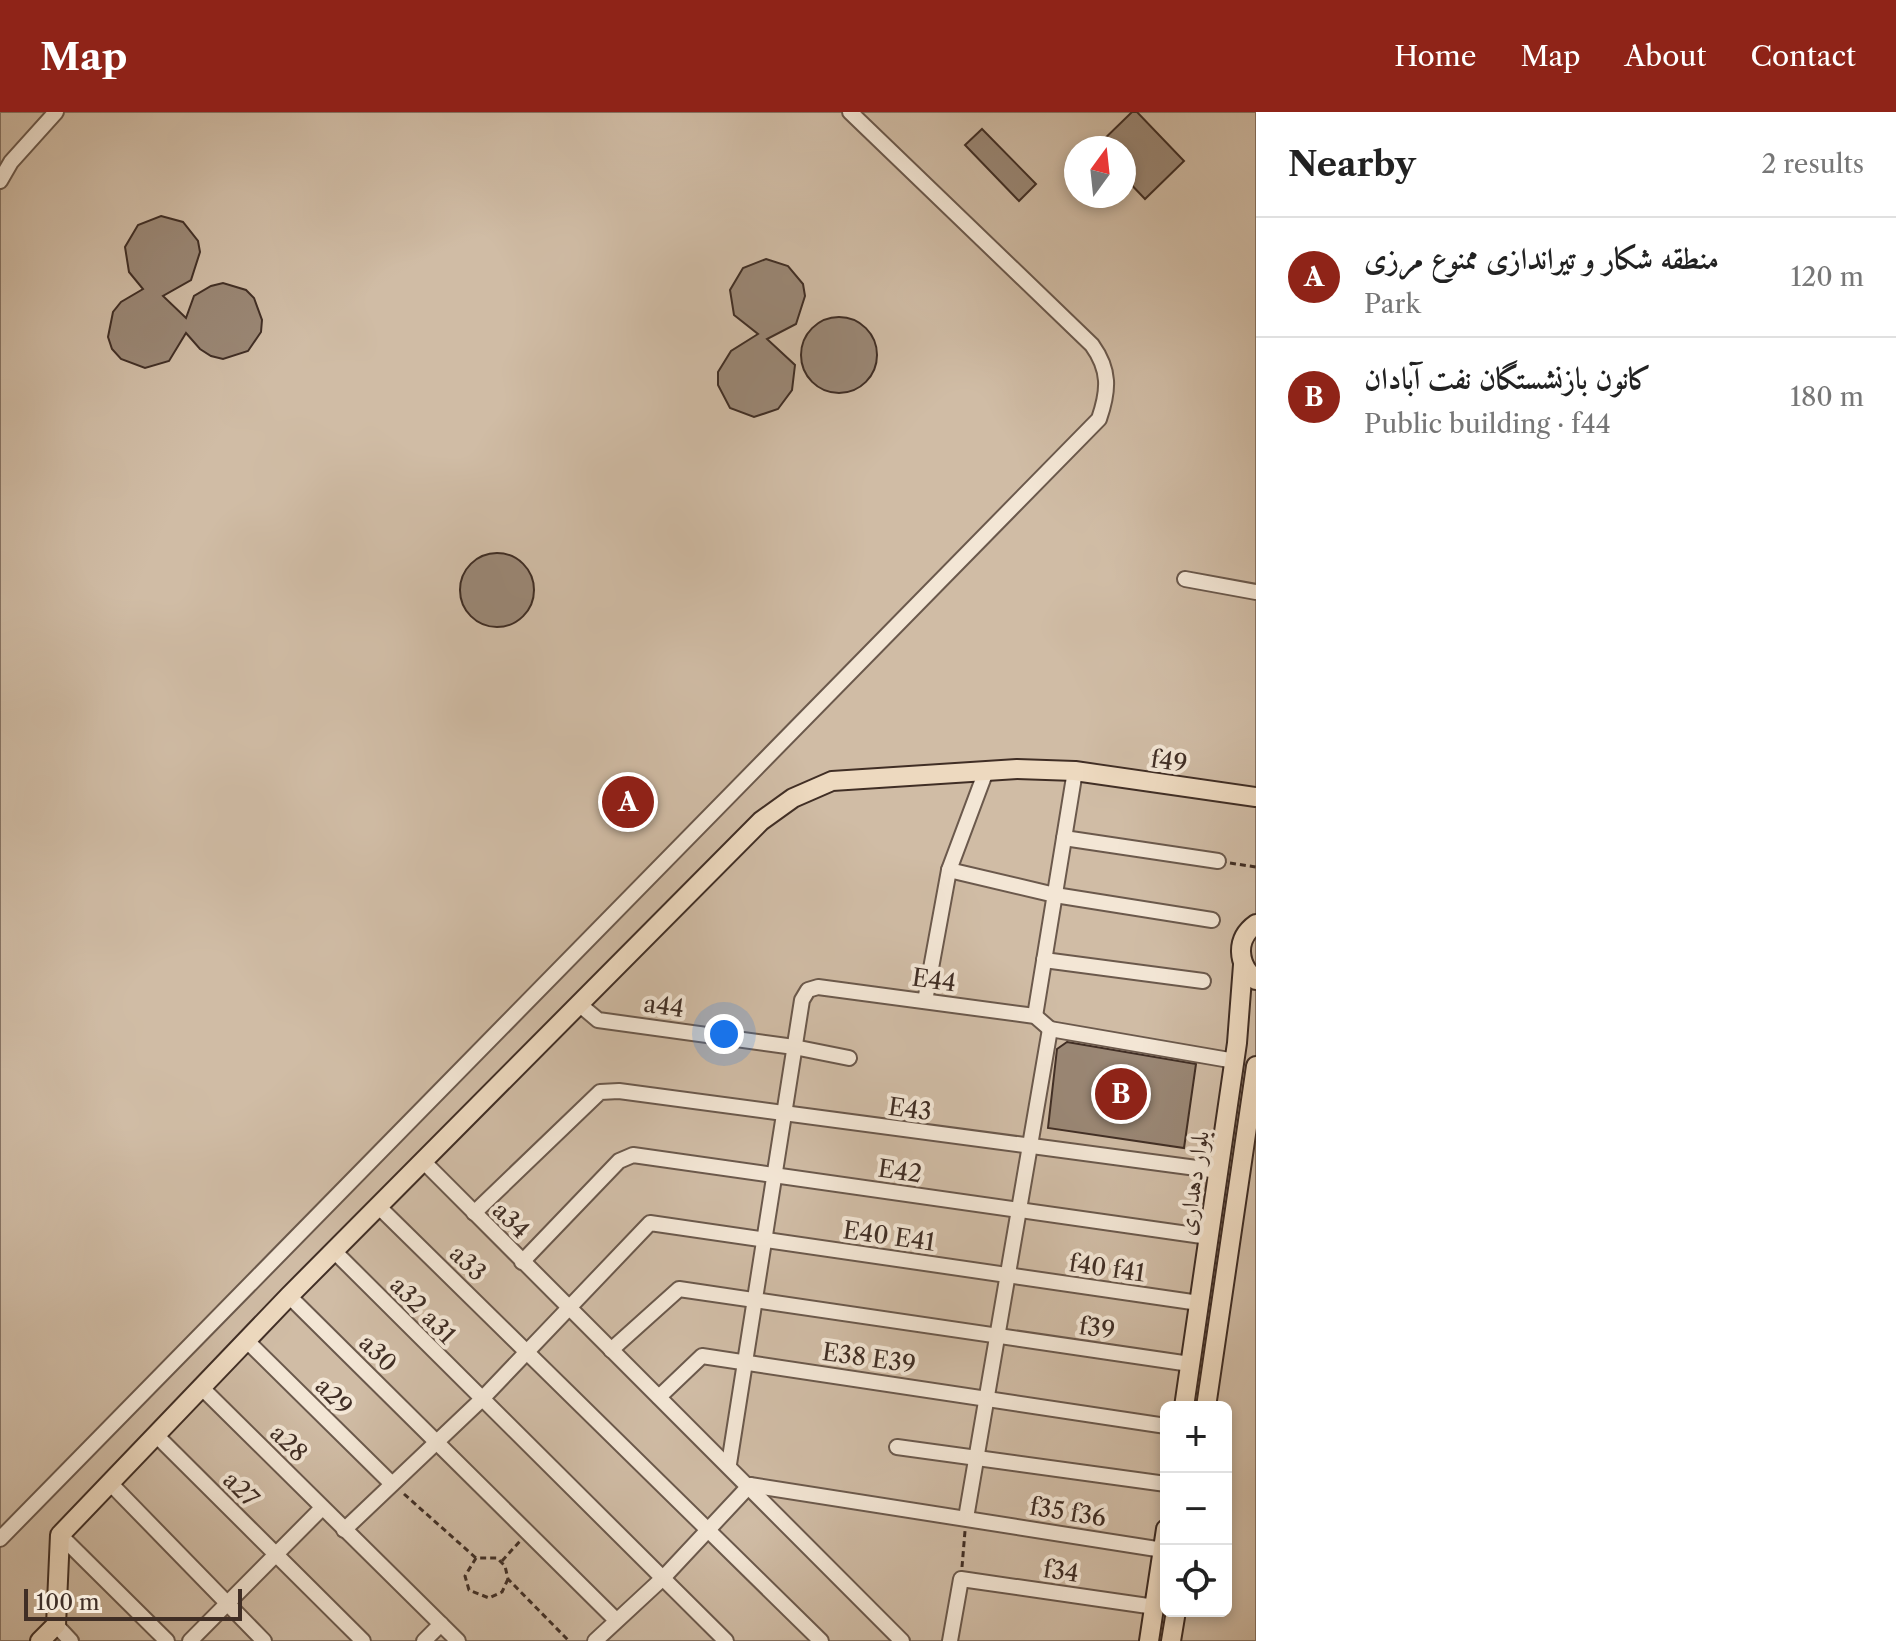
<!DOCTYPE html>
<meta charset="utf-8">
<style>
body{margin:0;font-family:"Libre Caslon Text",Amiri,serif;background:#f2f2f2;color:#222}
.controls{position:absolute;right:24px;bottom:24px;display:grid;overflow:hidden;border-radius:12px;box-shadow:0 4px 12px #0003}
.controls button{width:72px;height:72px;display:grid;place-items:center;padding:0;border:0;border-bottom:2px solid #e0e0e0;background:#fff;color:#222;font:40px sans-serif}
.compass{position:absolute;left:1064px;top:24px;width:72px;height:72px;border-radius:50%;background:#fff;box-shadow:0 4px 12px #0003;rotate:15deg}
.scale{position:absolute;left:24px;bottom:20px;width:218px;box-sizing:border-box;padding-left:8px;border:4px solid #402e25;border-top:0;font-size:22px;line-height:28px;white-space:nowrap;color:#402e25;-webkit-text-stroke:6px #f3e6d5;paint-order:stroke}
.you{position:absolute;left:724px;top:922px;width:28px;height:28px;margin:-20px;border:6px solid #fff;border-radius:50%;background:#1a73e8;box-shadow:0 0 0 12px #1a73e833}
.badge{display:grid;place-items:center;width:52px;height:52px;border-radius:50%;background:#8f2418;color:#fff;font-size:26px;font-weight:700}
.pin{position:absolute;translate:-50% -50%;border:4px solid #fff;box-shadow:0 2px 8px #0006}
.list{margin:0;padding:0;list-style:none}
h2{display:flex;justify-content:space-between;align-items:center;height:104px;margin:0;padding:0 32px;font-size:34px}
h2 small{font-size:26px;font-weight:400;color:#767676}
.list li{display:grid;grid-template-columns:52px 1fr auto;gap:24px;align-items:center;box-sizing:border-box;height:120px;padding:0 32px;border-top:2px solid #e0e0e0}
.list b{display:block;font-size:30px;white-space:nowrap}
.list p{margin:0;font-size:26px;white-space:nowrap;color:#767676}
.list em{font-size:26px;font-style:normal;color:#767676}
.icon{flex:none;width:44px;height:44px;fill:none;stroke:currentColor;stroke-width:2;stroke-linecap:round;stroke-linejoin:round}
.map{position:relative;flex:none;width:1256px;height:1529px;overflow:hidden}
header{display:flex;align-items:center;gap:48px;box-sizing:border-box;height:112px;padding:0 40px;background:#8f2418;color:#fff}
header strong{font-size:38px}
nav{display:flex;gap:44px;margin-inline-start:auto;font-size:28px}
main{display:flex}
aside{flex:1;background:#fff}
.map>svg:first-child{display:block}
.green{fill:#d0bca5;stroke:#887565;stroke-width:2;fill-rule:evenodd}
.building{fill:#9a8775;stroke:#402e25;stroke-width:2}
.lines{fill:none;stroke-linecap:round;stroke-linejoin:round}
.minor-casing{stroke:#6b594c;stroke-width:18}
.major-casing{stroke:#402e25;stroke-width:22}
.path{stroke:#402e25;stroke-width:3;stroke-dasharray:6 4;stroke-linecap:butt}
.minor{stroke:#f3e6d5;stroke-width:14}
.major{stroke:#edd9bf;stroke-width:18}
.labels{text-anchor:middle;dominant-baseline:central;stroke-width:8;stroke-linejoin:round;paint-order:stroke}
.street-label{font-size:24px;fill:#402e25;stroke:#f3e6d5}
</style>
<header>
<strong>Map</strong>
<nav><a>Home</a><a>Map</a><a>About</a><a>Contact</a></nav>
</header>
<main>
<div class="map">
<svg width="1256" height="1529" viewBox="0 0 1256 1529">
<rect width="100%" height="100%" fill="#edd9bf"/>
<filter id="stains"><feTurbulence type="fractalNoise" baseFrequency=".0025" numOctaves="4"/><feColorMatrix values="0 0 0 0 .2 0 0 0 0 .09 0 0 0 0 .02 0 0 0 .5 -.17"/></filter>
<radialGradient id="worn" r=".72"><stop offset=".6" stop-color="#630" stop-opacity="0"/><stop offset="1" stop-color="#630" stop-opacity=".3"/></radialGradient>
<path class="green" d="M0,0H1256V1529H0ZM1076,36H1124V84H1076ZM1166,1295H1226V1499H1166Z"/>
<g class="building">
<path d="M1132,0H1137L1184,49L1145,87L1124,65V36H1095Z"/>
<path d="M982,17L1036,72L1019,89L965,33Z"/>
<path d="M161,104L183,110L198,129L200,140L191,168L163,184L186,206L194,184L211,174L223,171L246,178L254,186L262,208L261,220L248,239L223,247L211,244L200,237L186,221L169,249L145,256L121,247L112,237L108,225L113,200L121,190L143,177L129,160L125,135L138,113Z"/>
<path d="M766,147L788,154L803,172L805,184L796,212L767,227L795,253L792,278L778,297L754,305L730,296L718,273V260L731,239L758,222L734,203L730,178L743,156Z"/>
<circle cx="839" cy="243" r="38"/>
<circle cx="497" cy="478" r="37"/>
<path d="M1067,930L1196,952L1184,1036L1048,1016L1057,937Z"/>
</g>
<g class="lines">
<g class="minor-casing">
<g id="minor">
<path d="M0,69L11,50L56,0"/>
<path d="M1185,467L1256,480"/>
<path d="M1064,726L1218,749"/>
<path d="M949,758L1055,783L1212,808"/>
<path d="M1044,848L1203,869"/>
<path d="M925,889L949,758L986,659"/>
<path d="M580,893L598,908L794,935L849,946"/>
<path d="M1035,904L1075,659"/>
<path d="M1050,917L1235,949"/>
<path d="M424,1050L902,1529"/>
<path d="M379,1095L821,1529"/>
<path d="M474,1101L600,980L619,979L1219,1059"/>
<path d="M334,1139L726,1529"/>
<path d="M522,1150L619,1049L633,1043L1209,1125"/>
<path d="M289,1184L616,1508"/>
<path d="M246,1228L391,1371"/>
<path d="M611,1238L679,1177L1190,1252"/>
<path d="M202,1276L458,1529"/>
<path d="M659,1285L702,1244L1166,1314"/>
<path d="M155,1322L363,1529"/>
<path d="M897,1335L1166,1372"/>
<path d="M729,1352L802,888L808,878L818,875L1035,904L1050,917"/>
<path d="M110,1371L264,1529"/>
<path d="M750,1373L1163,1438"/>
<path d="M966,1406L1050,917"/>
<path d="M344,1418L481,1288L650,1111L1199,1191"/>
<path d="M60,1423L167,1529"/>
<path d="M0,1427L1099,307C1109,278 1110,258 1092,233L850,0"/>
<path d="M56,1513L71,1529"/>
<path d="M190,1529L322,1396"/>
<path d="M424,1529L441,1512"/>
<path d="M595,1529L663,1466L750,1373"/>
<path d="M950,1529L961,1467L1155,1495"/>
</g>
</g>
<g class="major-casing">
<g id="major">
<path d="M1256,812C1235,827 1237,852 1256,868"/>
<path d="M1184,1295L1237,931L1243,853"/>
<path d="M1206,1295L1256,954"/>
<path d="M40,1529L56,1513L60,1423L289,1184L761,709L793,686L832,669L1017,657L1075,659L1256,685"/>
<path d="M1149,1529L1166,1417"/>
<path d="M1171,1529L1176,1499"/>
</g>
</g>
<g class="path">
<path d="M1230,751L1256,755"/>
<path d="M404,1382L476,1446"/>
<path d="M502,1449L520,1429"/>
<path d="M962,1455L965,1419"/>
<path d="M508,1467L502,1480L489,1486L469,1478L465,1464L476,1446H497L505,1454L508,1467L569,1529"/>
</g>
<use href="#minor" class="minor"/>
<use href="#major" class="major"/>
</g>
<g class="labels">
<g class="street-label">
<text transform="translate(1169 649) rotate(8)">f49</text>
<text transform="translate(934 868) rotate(8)">E44</text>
<text transform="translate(664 894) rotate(8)">a44</text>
<text transform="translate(910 997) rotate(8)">E43</text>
<text transform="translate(900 1059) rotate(8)">E42</text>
<text transform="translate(1193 1071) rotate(-82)">بلوار دهداری</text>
<text transform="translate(511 1108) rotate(45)">a34</text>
<text transform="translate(889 1124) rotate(8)">E40 E41</text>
<text transform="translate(468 1151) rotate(44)">a33</text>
<text transform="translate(1107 1156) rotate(8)">f40 f41</text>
<text transform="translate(423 1198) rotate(46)">a32 a31</text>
<text transform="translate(1097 1216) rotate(8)">f39</text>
<text transform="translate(378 1241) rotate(45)">a30</text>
<text transform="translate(869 1246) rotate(8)">E38 E39</text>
<text transform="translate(334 1284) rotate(45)">a29</text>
<text transform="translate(289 1331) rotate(45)">a28</text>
<text transform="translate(241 1377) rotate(45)">a27</text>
<text transform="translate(1068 1400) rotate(9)">f35 f36</text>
<text transform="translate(1061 1459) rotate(8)">f34</text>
</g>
</g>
<rect width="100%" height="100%" filter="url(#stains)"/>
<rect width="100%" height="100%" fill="url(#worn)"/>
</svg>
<div class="controls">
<button>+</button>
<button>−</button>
<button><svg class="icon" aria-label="locate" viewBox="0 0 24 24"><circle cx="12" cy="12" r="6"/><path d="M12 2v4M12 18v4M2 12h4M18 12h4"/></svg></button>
</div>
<svg class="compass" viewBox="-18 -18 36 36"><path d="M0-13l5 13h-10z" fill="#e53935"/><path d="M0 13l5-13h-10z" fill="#767676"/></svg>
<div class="scale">100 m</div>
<div class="you"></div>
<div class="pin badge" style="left:628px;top:690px">A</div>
<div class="pin badge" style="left:1121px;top:982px">B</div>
</div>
<aside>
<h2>Nearby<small>2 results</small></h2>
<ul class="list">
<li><span class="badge">A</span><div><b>منطقه شکار و تیراندازی ممنوع مرزی</b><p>Park</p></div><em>120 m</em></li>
<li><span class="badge">B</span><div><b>کانون بازنشستگان نفت آبادان</b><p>Public building · f44</p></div><em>180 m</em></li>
</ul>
</aside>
</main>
